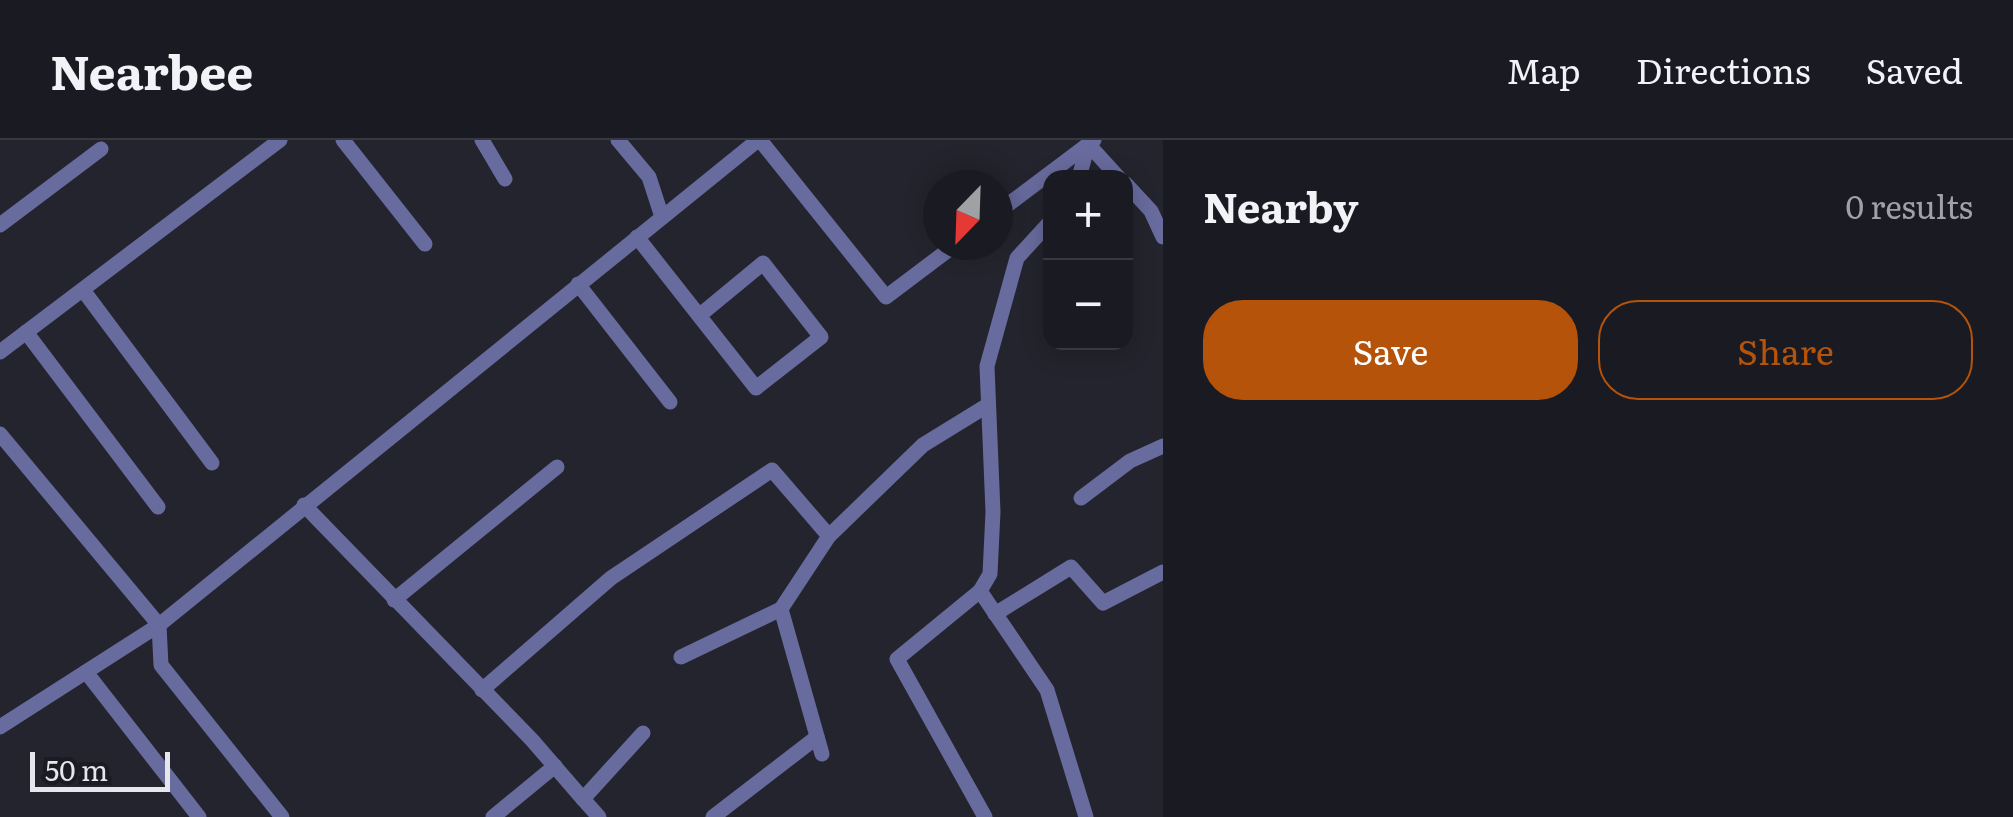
<!DOCTYPE html>
<meta charset="utf-8">
<style>
body{margin:0;font-family:Literata,serif;background:#23242a;color:#f1f3f6}
.controls{position:absolute;right:30px;top:30px;display:grid;overflow:hidden;border-radius:20px;box-shadow:0 5px 25px #0003}
.controls button{width:90px;height:90px;display:grid;place-items:center;padding:0;border:0;border-bottom:2px solid #383940;background:#1a1b22;color:#f1f3f6;font:50px sans-serif}
.compass{position:absolute;left:923px;top:30px;width:90px;height:90px;border-radius:50%;background:#1a1b22;box-shadow:0 5px 25px #0003;rotate:203deg}
.scale{position:absolute;left:30px;bottom:25px;width:140px;box-sizing:border-box;padding-left:10px;border:5px solid #e6e7ed;border-top:0;font-size:28px;line-height:35px;white-space:nowrap;color:#e6e7ed;-webkit-text-stroke:8px #1a1b23;paint-order:stroke}
.list{margin:0;padding:0;list-style:none}
h2{display:flex;justify-content:space-between;align-items:center;height:130px;margin:0;padding:0 40px;font-size:42px}
h2 small{font-size:32px;font-weight:400;color:#9fa1a5}
.actions{display:flex;gap:20px;padding:30px 40px}
.actions a{flex:1;padding:22px 0;border:2px solid #b45309;border-radius:40px;text-align:center;font-size:35px;color:#b45309}
.actions .main{background:#b45309;color:#fff}
.map{position:relative;flex:none;width:1163px;height:677px;overflow:hidden}
header{display:flex;align-items:center;gap:60px;box-sizing:border-box;height:140px;padding:0 50px;background:#1a1b22;border-bottom:2px solid #383940}
header strong{font-size:48px}
nav{display:flex;gap:55px;margin-inline-start:auto;font-size:35px}
main{display:flex}
aside{flex:1;background:#1a1b22}
.map>svg:first-child{display:block}
.lines{fill:none;stroke-linecap:round;stroke-linejoin:round}
.minor{stroke:#686b9d;stroke-width:15}
</style>
<header>
<strong>Nearbee</strong>
<nav><a>Map</a><a>Directions</a><a>Saved</a></nav>
</header>
<main>
<div class="map">
<svg width="1163" height="677" viewBox="0 0 1163 677">
<rect width="100%" height="100%" fill="#23242d"/>
<g class="lines">
<g class="minor">
<path d="M343,0L425,104"/>
<path d="M482,0L505,39"/>
<path d="M618,0L649,37L662,77"/>
<path d="M760,0L886,157L955,105"/>
<path d="M1079,38L1088,4L1119,38"/>
<path d="M1126,44L1151,71L1163,97"/>
<path d="M998,72L1094,0"/>
<path d="M1050,82L1017,118L987,226L993,372L990,434L980,451L1047,550L1086,677"/>
<path d="M0,85L101,9"/>
<path d="M637,97L756,248L821,197L763,123L700,175"/>
<path d="M578,144L670,262"/>
<path d="M83,150L212,323"/>
<path d="M26,192L158,367"/>
<path d="M0,212L280,0"/>
<path d="M0,294L159,485L758,0"/>
<path d="M1081,358L1130,321L1163,306"/>
<path d="M304,365L532,600L583,659"/>
<path d="M980,451L897,519L985,677"/>
<path d="M394,460L557,327"/>
<path d="M781,469L822,614"/>
<path d="M995,474L1071,427L1103,463L1163,432"/>
<path d="M681,517L781,469L829,396L923,305L988,265"/>
<path d="M86,532L199,677"/>
<path d="M482,550L611,438L772,330L829,396"/>
<path d="M0,587L159,485L161,525L282,677"/>
<path d="M493,677L555,626"/>
<path d="M599,677L583,659L643,593"/>
<path d="M713,677L817,597"/>
</g>
</g>
</svg>
<div class="controls">
<button>+</button>
<button>−</button>
</div>
<svg class="compass" viewBox="-18 -18 36 36"><path d="M0-13l5 13h-10z" fill="#e53935"/><path d="M0 13l5-13h-10z" fill="#9fa1a5"/></svg>
<div class="scale">50 m</div>
</div>
<aside>
<h2>Nearby<small>0 results</small></h2>
<ul class="list">
</ul>
<div class="actions"><a class="main">Save</a><a>Share</a></div>
</aside>
</main>
